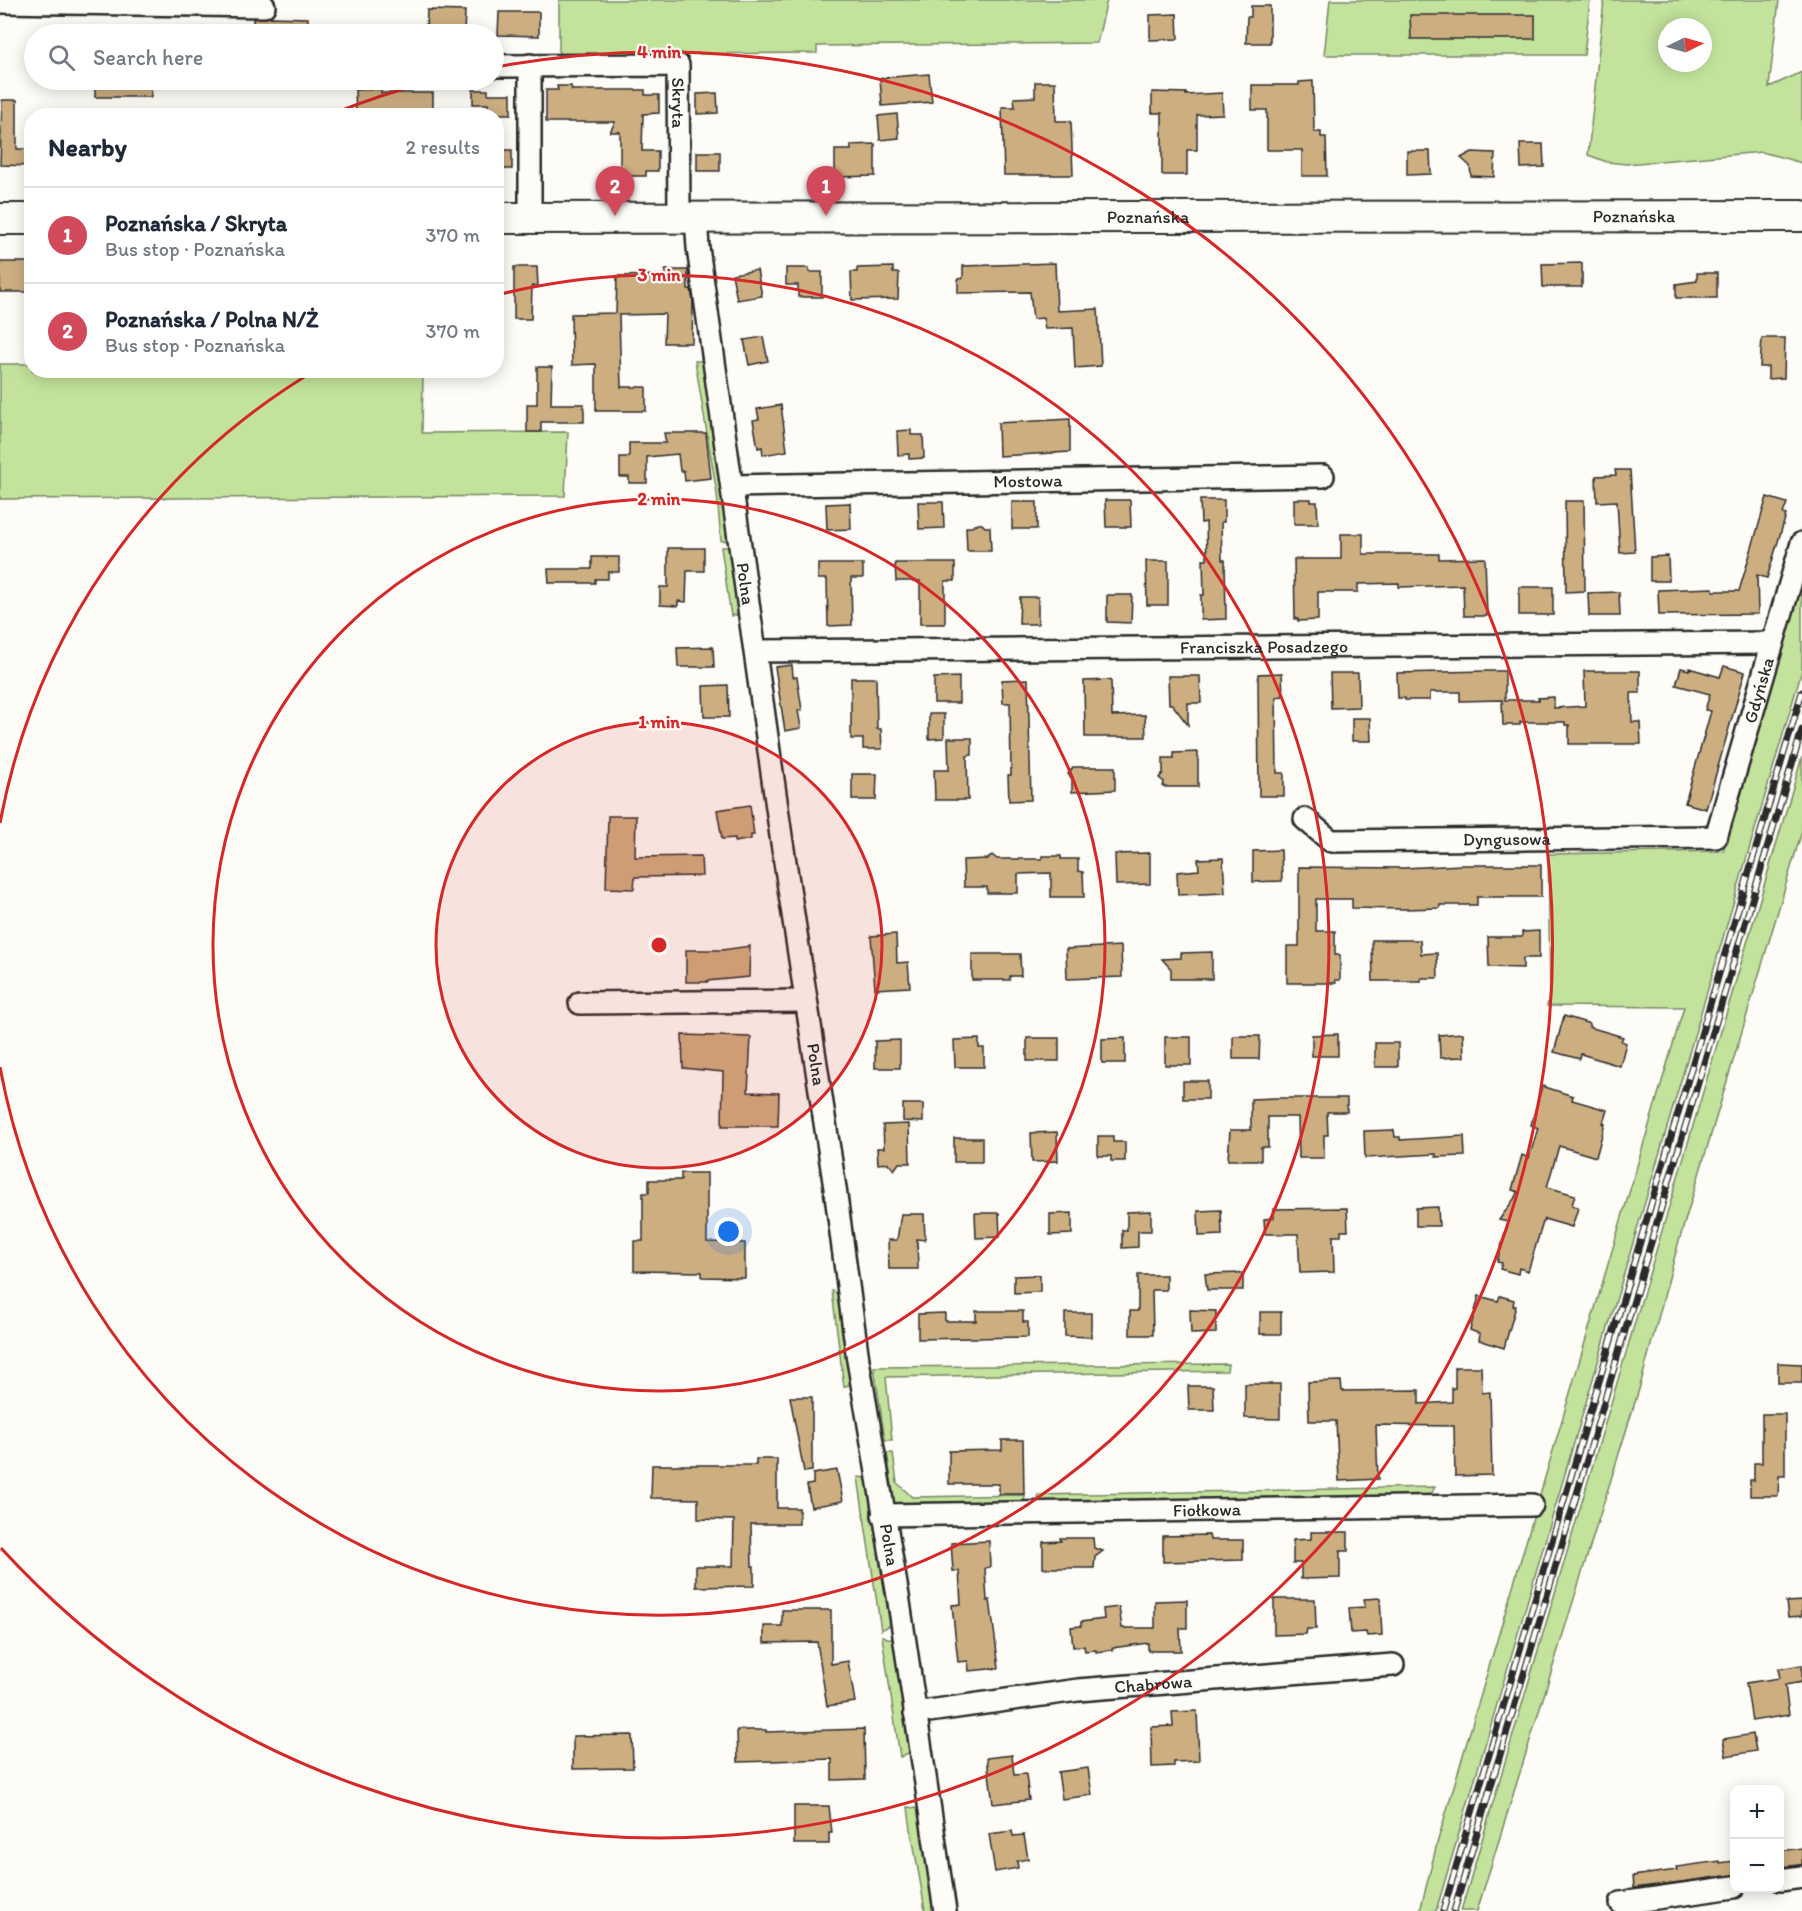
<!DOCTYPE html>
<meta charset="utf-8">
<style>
body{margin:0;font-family:Itim,sans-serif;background:#f2f2f3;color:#1f2937}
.controls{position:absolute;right:18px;bottom:18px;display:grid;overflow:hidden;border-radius:12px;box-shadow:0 3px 15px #0003}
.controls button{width:54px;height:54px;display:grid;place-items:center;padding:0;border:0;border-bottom:2px solid #e0e1e3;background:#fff;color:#1f2937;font:30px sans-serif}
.compass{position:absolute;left:1658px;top:18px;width:54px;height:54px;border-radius:50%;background:#fff;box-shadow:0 3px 15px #0003;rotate:85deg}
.you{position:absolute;left:729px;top:1232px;width:21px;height:21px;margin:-15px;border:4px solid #fff;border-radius:50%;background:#1a73e8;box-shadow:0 0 0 9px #1a73e833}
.badge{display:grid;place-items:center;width:39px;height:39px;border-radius:50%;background:#d1495b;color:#fff;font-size:20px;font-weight:700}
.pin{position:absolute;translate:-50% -50px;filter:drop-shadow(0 2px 3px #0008)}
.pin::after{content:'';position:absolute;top:32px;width:21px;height:18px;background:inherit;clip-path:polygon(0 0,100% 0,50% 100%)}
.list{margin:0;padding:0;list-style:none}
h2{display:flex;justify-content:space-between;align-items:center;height:78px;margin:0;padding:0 24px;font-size:26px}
h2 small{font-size:20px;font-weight:400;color:#747a83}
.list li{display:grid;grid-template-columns:39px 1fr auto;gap:18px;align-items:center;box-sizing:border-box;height:96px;padding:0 24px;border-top:2px solid #e0e1e3}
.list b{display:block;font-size:22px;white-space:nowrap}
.list p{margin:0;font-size:20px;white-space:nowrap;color:#747a83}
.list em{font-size:20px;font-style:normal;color:#747a83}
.icon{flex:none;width:33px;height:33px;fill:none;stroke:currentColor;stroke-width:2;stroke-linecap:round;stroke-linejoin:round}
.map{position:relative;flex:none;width:1802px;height:1911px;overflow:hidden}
.search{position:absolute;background:#fff;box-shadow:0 3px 15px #0003;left:24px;top:24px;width:480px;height:66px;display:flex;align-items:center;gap:15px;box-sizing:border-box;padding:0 21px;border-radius:33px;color:#747a83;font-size:22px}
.panel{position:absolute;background:#fff;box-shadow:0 3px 15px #0003;left:24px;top:108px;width:480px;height:270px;border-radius:24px}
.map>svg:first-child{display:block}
.green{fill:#c3e39c;stroke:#778764;stroke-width:1.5;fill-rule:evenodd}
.building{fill:#cdae81;stroke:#2b2b2b;stroke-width:1.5}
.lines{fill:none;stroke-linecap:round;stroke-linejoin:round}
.street-casing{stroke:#2b2b2b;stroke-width:26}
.secondary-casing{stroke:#2b2b2b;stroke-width:34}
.street{stroke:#fdfcf7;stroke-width:21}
.secondary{stroke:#fdfcf7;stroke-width:30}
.rail-casing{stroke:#2b2b2b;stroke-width:7}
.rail{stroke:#fdfcf7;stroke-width:4.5;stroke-dasharray:14;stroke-linecap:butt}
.ring{fill:none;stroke:#d62828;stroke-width:3}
.labels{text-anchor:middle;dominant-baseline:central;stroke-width:4.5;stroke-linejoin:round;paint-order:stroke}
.street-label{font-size:18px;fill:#2b2b2b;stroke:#fdfcf7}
.centre{fill:#d62828;stroke:#fdfcf7;stroke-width:3}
.ring-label{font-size:18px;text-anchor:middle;font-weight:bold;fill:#d62828;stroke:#fdfcf7;stroke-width:4.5;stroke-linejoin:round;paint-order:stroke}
</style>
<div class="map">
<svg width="1802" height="1911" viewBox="0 0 1802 1911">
<rect width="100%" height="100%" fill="#fdfcf7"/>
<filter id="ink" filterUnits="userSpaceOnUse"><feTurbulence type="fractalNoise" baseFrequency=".0167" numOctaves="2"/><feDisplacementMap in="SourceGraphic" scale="12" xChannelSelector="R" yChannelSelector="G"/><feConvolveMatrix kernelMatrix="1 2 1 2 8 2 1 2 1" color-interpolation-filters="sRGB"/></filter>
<g filter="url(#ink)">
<g class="green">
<path d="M559,0H1107L1097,43L817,46V53L559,55Z"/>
<path d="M1330,0H1590L1584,55H1324Z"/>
<path d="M1604,0H1779L1769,87L1802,72V163L1762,152L1626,164L1607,162L1588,155ZM1667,27H1703V63H1667Z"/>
<path d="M695,361H703L731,540L721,541L717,494Z"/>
<path d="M0,364H31L32,370L423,371L422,433L568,432L565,496L0,499Z"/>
<path d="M721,547H732L741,614L731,616Z"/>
<path d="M1802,577V670L1436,1911H1420L1438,1840L1684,1007L1547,1006L1550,993L1548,854L1723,851Z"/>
<path d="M1802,757V831L1677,1248L1640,1386L1477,1911H1461Z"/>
<path d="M832,1291L840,1294L852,1383L844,1387Z"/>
<path d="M1228,1364L1227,1371L886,1377L892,1440H885L874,1367Z"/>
<path d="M887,1453H893L897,1483L912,1497L1025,1495L1023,1509L895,1505Z"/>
<path d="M858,1477L866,1478L890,1625L881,1630Z"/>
<path d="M1435,1487L1428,1500L1040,1509L1038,1495Z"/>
<path d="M882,1636L894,1640L910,1752L900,1757Z"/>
<path d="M908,1807L919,1809L935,1911H925C920,1876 912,1842 908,1807Z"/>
</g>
<g class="building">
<path d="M1251,6H1270V43H1246L1247,17H1251Z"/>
<path d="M427,10L465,11L464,34H426Z"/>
<path d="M499,12H539V36L498,35Z"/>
<path d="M1177,14L1178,39L1150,40V15Z"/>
<path d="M1410,15H1535V39H1411Z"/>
<path d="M270,17L308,18V34H253V19Z"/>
<path d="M929,74L932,102L882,106L880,78Z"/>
<rect x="95" y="80" width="56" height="17"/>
<path d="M1313,81L1314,132H1321V137H1326L1327,176H1302V150H1267V110H1252V85H1299V82Z"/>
<path d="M1035,82H1055L1056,121H1071L1073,175H1004L1002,107H1015L1014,98L1035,97Z"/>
<path d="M557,86H571L572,90H645V95H659V113L643,114L642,151H658V171H646V176H620V132H610L615,122H546V90H558Z"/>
<path d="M381,89V93H433V116H356L355,90Z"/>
<path d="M473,90H488V94H511V114H488V104H473Z"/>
<path d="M1152,92L1186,93V95L1222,93L1223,114L1197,115V150H1187V175H1162V113H1152Z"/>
<path d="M717,93L718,113L697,114V94Z"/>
<path d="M2,100H17V149H32V166L0,165Z"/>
<path d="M897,114L899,138L880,140L878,116Z"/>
<path d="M875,144V176L835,177V150H851V145Z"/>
<path d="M1520,144H1543L1544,167L1521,168Z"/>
<rect x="496" y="150" width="16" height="19"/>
<path d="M1407,151H1430L1431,174L1407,175Z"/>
<rect x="697" y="152" width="23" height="19"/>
<path d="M1472,152L1495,153L1494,177L1471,176L1470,166L1461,158Z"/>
<rect x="0" y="262" width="32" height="30"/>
<path d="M1055,263L1057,311L1098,309L1101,366L1075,368L1073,328L1045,329L1043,318L1033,319L1030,292L958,293V279L963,278V266Z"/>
<path d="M1582,263V287H1543L1542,264Z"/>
<path d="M514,267H537L538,286H532L531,319H514Z"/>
<path d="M893,267V273H899L898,299L852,300L851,272H857V268Z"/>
<path d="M786,268H809V272H822V297H798V285H786Z"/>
<path d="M665,270H688V289H691L693,301L692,343H664L665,314L619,315L621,387H646V411H596V364L572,365L571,314L616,313L617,276L665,275Z"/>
<path d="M757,270L762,296L737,300L732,274Z"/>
<path d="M1697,273H1717V298H1676V284L1697,281Z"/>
<path d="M763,337L768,361L749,365L744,340Z"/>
<path d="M1762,338H1785L1784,378L1768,379V367H1760Z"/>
<path d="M537,367H552L551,404H584V422H541V432H527V404H537Z"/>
<path d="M781,405L787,451L763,455L762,447L758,448L753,420L759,419L757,409Z"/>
<path d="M1070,419V452L999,456L998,423Z"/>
<path d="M911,430V435H923L924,458L909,459V454L898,455L897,431Z"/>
<path d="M664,433H706L711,478L685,481L684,471H680L678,454L647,457V483H629V477H620V457H629V443H666Z"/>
<path d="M1615,470H1630L1635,552L1620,553L1617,501L1597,502L1596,476L1616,475Z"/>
<path d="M1767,497L1787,503L1783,514L1786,515L1767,578L1757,575L1758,614L1659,615L1658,590L1713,588V591H1739Z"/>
<path d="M1294,499H1311V502H1317L1318,524H1294Z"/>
<path d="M1105,500H1130L1131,527H1106Z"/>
<path d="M1200,500H1224V522H1221L1222,560H1225L1226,619L1201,620V595H1204L1203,560H1207L1206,522L1201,523Z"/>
<path d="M1565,501H1584L1585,591L1566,592Z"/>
<path d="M918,502H943L944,528L919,529Z"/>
<rect x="1012" y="502" width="25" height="27"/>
<path d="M850,503L851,529L827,530L826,504Z"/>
<path d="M975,524H982L985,527H990L991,551H967L966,527H972Z"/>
<path d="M1341,534H1363V554H1439V559L1485,558L1487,616H1464L1463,585L1399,587V583L1358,584V592H1318V620L1298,621V619H1295L1294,559H1341Z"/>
<path d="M668,548H704V571H687L686,602L678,601V606L660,605V587H668Z"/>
<path d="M1668,556L1669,581H1650V557Z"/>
<path d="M592,557H619V572H608V579H595V583H549L548,569H592Z"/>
<path d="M1146,561H1168V605H1147Z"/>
<path d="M895,563H955V581H945V624H920V581H896Z"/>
<path d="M818,564H863V578H851L852,625L828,626L827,579H818Z"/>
<rect x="1519" y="587" width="34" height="28"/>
<path d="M1619,592L1620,616H1589L1588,593Z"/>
<path d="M1107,595H1132L1131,623L1107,622Z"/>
<path d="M1020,597H1038V624H1019Z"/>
<path d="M713,647L714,667H678L677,648Z"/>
<path d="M792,665L793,677H797L802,710H798L801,728L785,731L775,667Z"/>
<path d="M1724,666L1745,672L1706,809L1685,803L1711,711L1705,710L1710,694L1676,685L1681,668L1689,670V668L1720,677Z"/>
<path d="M1488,671H1505V700H1539L1538,698L1554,697V708L1585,706L1584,671H1640V693H1631L1632,722H1640L1641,744H1569V725H1565V722H1520V725H1503L1502,700L1460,701V692H1430V700H1405V698H1398L1397,673Z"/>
<path d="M1282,673L1283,696L1276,697L1277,773H1284V796H1259L1258,674Z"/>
<path d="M1330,673H1358L1359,707L1331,708Z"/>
<path d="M1168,676H1200L1201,703H1188V725L1172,704H1169Z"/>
<path d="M959,677V703H934V678Z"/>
<path d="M851,678H876L877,729H881L882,749H863V739H851Z"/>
<path d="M1028,679L1031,800L1009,801L1008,775H1011L1010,703H1003L1002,680Z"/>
<path d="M1111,680L1112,716L1145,715L1146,737H1085L1084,681Z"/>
<path d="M728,685L729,717H704L703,686Z"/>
<path d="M929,714H944V738L929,739Z"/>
<path d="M1352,718H1370L1371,741H1352Z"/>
<path d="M948,738H972V755L967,756L968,800H935L934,770H949Z"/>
<path d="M1198,752V787H1163L1164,782L1159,778L1163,773V758H1174V753Z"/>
<path d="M1073,767H1115V790L1072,792V779L1068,774Z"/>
<path d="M852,774H877L876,800H852Z"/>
<path d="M750,805L754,835H751V839L735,842V838L722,839L717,810Z"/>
<path d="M608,816H636L635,857L701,856L702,876L635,877L634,889L606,888Z"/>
<path d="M1281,850L1282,881L1253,882V851Z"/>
<path d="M1150,853V884L1116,885L1115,854Z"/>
<path d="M992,855L997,859H1042V856H1061V859H1078V871L1083,872L1084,897H1051V873L1018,874V893H987V887H964L963,860L988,859Z"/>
<path d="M1223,858L1225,893L1178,895L1177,872L1199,870L1198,859Z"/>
<path d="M1462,865H1541V897H1477V905H1440V908L1404,909L1352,908V899H1316V931H1335V955H1340V980H1335L1336,983H1287V946H1299V867L1404,868Z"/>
<path d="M1539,931V958H1523V968L1489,967L1488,937H1522V932Z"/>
<path d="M896,934L897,963L908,962L910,987L875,989L871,936Z"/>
<path d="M1372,940H1420L1421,954L1437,953L1438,978H1421V981H1373Z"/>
<path d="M750,946L749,977L707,981V982H686V950H722Z"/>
<path d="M1121,946L1122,977L1067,979L1066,949Z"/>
<path d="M1212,952V979H1171V969L1162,959L1181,958V953Z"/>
<path d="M972,954H1020L1021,976H1010V980H972Z"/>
<path d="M1564,1016L1590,1024L1589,1027L1623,1037L1621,1041L1626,1043L1620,1066L1581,1054L1580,1059L1554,1052Z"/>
<path d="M1463,1033L1464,1057L1440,1058L1439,1035Z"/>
<path d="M1338,1034V1056H1312V1035Z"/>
<path d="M682,1035L751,1037L748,1092L779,1093L778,1126H722L723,1072L683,1068Z"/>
<path d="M1233,1036H1260L1259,1059H1233Z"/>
<rect x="1165" y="1037" width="26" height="28"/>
<rect x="1027" y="1038" width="32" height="23"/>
<path d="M1125,1038V1063H1102V1039Z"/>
<path d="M979,1039V1048H984V1067H955L954,1040Z"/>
<path d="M900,1040V1068H875V1041Z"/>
<rect x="1375" y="1043" width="23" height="24"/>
<rect x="1183" y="1081" width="25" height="18"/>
<path d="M1542,1086L1573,1096L1572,1100L1607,1110L1603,1123L1605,1124L1596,1157L1559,1146L1547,1187L1575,1195L1572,1205L1578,1208L1572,1227L1544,1219L1528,1271L1519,1268L1518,1274L1500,1269L1502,1263L1497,1262L1508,1222L1499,1220L1519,1192L1512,1190L1522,1155L1529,1158L1538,1128L1531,1125Z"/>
<path d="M1276,1098H1347V1112H1327L1328,1135H1324V1158H1299L1298,1117H1268V1147H1261V1160H1228L1230,1130H1251V1099Z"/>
<path d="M903,1104H923V1122L903,1121Z"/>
<path d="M909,1124L910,1163H899L894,1170L888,1163L878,1164L877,1148H884L883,1125Z"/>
<path d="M1394,1130L1395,1137H1400V1140L1464,1136L1465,1156L1436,1157V1154L1365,1158L1364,1131Z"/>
<path d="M1057,1132L1058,1161L1032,1162L1031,1133Z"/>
<path d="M1098,1136H1113V1142H1125V1161H1111V1156H1098Z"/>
<rect x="954" y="1138" width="28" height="24"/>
<path d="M681,1173H707V1242L745,1243V1278L702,1277V1272L634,1271V1241H643V1193H649V1180H681Z"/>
<path d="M1438,1207L1439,1226H1416V1208Z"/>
<path d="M1347,1208L1348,1231H1341V1236H1333L1334,1272L1300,1273L1298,1234H1265L1264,1219L1274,1218V1209Z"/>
<path d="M1221,1210L1222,1235L1199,1236L1198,1211Z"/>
<path d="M1151,1211V1231H1138V1247L1122,1248V1230H1127V1212Z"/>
<path d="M975,1213H999L1000,1237L976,1238Z"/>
<path d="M1072,1213V1234L1050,1235V1214Z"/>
<path d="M901,1214H924L925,1240L917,1239L918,1269H889L888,1240H897Z"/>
<path d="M1243,1273V1290H1207L1205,1274Z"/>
<path d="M1040,1275V1292L1014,1293V1276Z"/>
<path d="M1138,1275H1166V1290H1152L1153,1335H1130V1311H1138Z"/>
<path d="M1479,1296L1498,1301L1500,1296L1514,1300L1513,1306H1516L1504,1348L1479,1340L1480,1334L1470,1330Z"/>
<path d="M1190,1310L1216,1311V1333L1191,1334Z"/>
<path d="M976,1311H1023V1322H1028V1337L918,1339V1314L945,1313V1321H976Z"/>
<rect x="1260" y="1312" width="21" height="22"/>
<path d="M1065,1313H1091V1337L1065,1336Z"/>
<path d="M1778,1363L1802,1364V1383H1778Z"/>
<path d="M1455,1367H1481L1482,1393L1490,1392L1492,1475L1455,1476L1454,1426L1376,1425L1378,1479L1339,1481L1336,1421H1309L1308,1382L1341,1381L1342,1391L1419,1390V1404L1452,1402V1388H1455Z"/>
<path d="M1245,1384H1280V1419L1245,1418Z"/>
<path d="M1188,1386H1213L1214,1410H1189Z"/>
<path d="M790,1397H812V1471L804,1472Z"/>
<path d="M1762,1414H1785V1476H1779L1778,1496H1750V1480H1754V1463H1762Z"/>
<path d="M1002,1440H1023L1024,1494H999V1484H949V1451L1002,1450Z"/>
<path d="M756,1459H777V1508H799V1524H751L752,1566H754V1586L696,1587V1566H733L734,1520L698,1519V1499L651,1498L652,1465H756Z"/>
<path d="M837,1470L843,1501L811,1507L807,1485L813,1484V1474Z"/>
<path d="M1311,1532H1348V1551H1340V1578L1301,1579V1563H1293V1540L1311,1539Z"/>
<path d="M1209,1535L1210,1540H1243V1560L1163,1562V1536Z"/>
<path d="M1060,1538H1093L1094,1548L1103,1551L1095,1557L1094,1568H1043V1542L1061,1541Z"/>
<path d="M989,1541L990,1567L985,1568L987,1601L990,1600L999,1668L969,1671L968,1661L958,1662L952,1605L961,1604L959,1571H953L951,1543Z"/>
<path d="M1380,1598L1382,1635L1367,1636L1366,1632L1351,1633L1349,1608L1365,1607L1364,1599Z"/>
<path d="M1274,1599H1315L1316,1629H1307L1306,1634L1274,1635Z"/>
<path d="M1187,1600V1628H1180L1181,1651H1148V1643L1112,1648V1650L1096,1652V1650L1085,1651L1084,1646L1073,1647L1071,1627L1081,1626V1622L1104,1619L1103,1609L1119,1607L1122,1628H1155V1601Z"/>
<path d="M1802,1601V1616L1788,1617L1786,1602Z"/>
<path d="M782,1610H831V1664L848,1661L855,1702L827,1706L817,1642L764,1643V1626H782Z"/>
<path d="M1802,1665V1682L1785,1685L1789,1715L1752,1721L1746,1683L1780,1678L1778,1669Z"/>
<path d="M1197,1711L1199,1761L1174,1762V1766L1152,1767L1151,1727L1173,1726L1172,1712Z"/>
<path d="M864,1729L865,1779L832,1780V1759L738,1762L737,1730H766V1732Z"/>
<path d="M1753,1734L1756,1751L1726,1756L1723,1739Z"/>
<path d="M632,1735L633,1768L573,1769V1736Z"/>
<path d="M1012,1755L1014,1775L1026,1774L1029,1800L993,1804L987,1758Z"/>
<path d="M1088,1768L1092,1795L1062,1799L1058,1772Z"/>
<path d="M794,1806H829L832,1833H829V1844H794Z"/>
<path d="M1012,1831L1013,1836L1024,1835L1028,1859L1017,1861L1018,1868L995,1872L989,1834Z"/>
<path d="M1802,1848V1865L1779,1867V1851Z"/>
<path d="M1720,1861V1863L1734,1861V1875L1634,1888L1633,1876L1677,1870L1676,1867Z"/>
</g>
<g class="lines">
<g class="street-casing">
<g id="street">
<path d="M0,2L264,6"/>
<path d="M530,65V218"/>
<path id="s1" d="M494,66L678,65L679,217"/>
<path id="s2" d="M696,217L698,248L781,836L835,1188L858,1360L899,1602L945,1911"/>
<path id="s3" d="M732,486L1323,476"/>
<path id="s4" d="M756,651L1772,643"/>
<path id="s5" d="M1305,819L1331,841L1716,837L1802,543"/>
<path d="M580,1003L806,1001"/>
<path id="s6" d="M883,1515L1532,1505"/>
<path id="s7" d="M915,1713L1078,1690L1393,1665"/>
<path d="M1780,1880L1802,1877"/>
<path d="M1621,1903L1734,1887"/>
</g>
</g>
<g class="secondary-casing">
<g id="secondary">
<path id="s8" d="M496,218L1802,216"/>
<path d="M0,219H32"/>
</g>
</g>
<use href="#street" class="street"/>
<use href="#secondary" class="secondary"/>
<g class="rail-casing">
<g id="rail">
<path d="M1443,1911L1802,692"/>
<path d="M1454,1911L1802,730"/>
</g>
</g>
<use href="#rail" class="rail"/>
</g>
</g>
<circle cx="659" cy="945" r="223" fill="#d62828" fill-opacity=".12"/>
<g class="ring">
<circle cx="659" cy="945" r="223"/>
<circle cx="659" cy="945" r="446"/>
<path d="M0 823A670 670 0 0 1 314 371M497 295A670 670 0 1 1 0 1067"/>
<path d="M332 114A893 893 0 0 1 435 80M496 67A893 893 0 1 1 1 1548"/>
</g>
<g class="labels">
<g class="street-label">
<text stroke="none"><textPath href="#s1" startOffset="222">Skryta</textPath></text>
<text stroke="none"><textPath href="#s8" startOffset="652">Poznańska</textPath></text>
<text stroke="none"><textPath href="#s8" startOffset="1138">Poznańska</textPath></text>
<text stroke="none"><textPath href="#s3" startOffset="296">Mostowa</textPath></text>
<text stroke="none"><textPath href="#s2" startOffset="370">Polna</textPath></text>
<text stroke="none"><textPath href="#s4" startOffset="508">Franciszka Posadzego</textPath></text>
<text stroke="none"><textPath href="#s5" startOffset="572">Gdyńska</textPath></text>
<text stroke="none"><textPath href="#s5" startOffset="210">Dyngusowa</textPath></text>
<text stroke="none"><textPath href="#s2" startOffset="856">Polna</textPath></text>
<text stroke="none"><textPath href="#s6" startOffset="324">Fiołkowa</textPath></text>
<text stroke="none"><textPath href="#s2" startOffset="1342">Polna</textPath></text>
<text stroke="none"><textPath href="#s7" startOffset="240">Chabrowa</textPath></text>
</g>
</g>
<circle cx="659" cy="945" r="9" class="centre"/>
<g class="ring-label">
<text x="659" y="58">4 min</text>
<text x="659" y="281">3 min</text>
<text x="659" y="505">2 min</text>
<text x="659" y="728">1 min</text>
</g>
</svg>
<div class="controls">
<button>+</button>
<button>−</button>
</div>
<svg class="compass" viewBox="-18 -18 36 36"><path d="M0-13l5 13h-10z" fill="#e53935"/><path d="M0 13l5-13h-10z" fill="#747a83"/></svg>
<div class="you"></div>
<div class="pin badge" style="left:826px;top:216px">1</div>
<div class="pin badge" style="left:615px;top:216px">2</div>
<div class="search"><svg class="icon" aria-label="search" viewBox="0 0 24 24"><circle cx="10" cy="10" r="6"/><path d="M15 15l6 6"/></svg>Search here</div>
<section class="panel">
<h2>Nearby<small>2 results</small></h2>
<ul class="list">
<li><span class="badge">1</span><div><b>Poznańska / Skryta</b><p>Bus stop · Poznańska</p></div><em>370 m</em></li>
<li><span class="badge">2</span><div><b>Poznańska / Polna N/Ż</b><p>Bus stop · Poznańska</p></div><em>370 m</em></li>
</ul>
</section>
</div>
